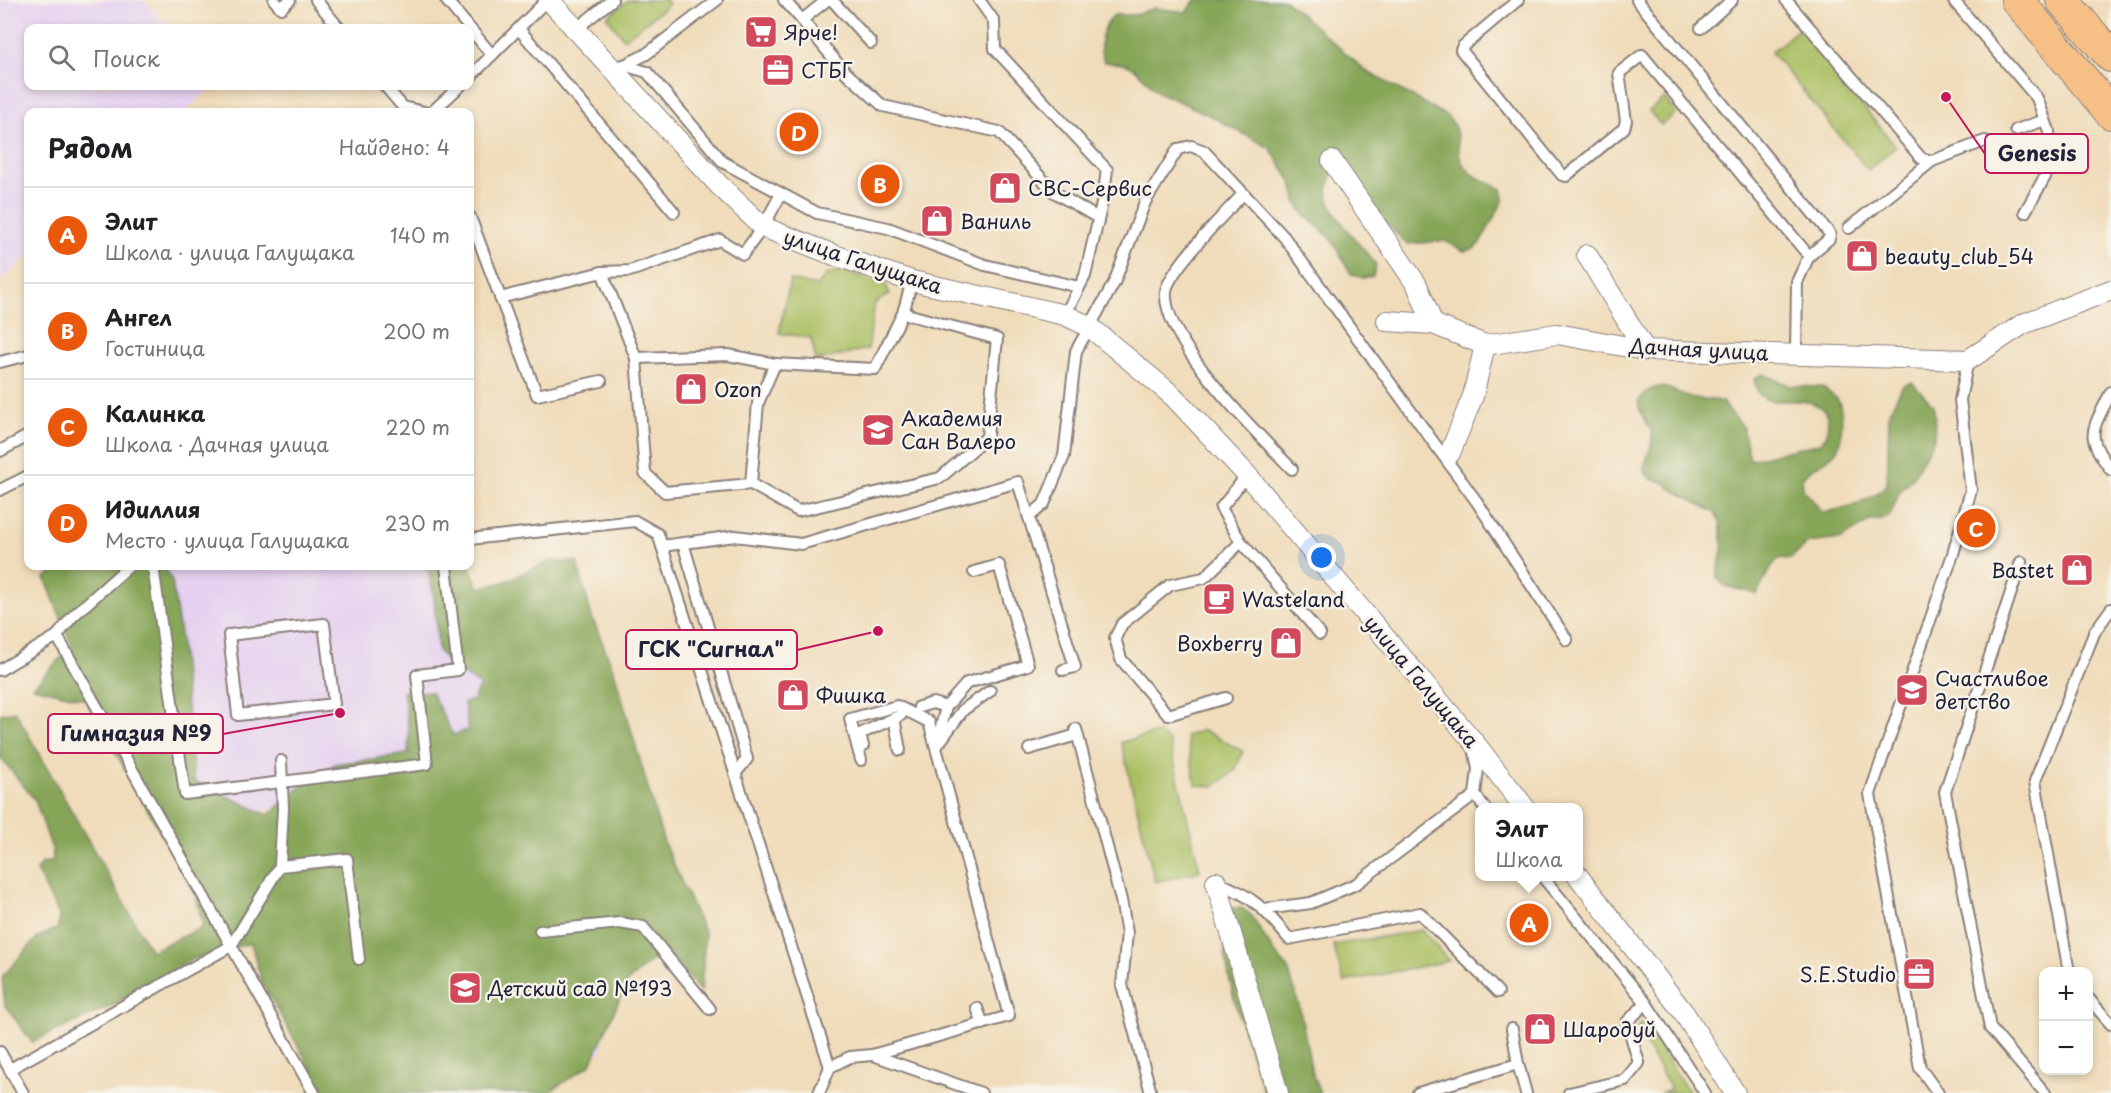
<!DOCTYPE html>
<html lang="ru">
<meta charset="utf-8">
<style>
body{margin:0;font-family:"Playpen Sans",sans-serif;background:#f6f6f6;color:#202124}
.controls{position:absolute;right:18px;bottom:18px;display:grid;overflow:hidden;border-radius:12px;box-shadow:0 3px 9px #0003}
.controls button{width:54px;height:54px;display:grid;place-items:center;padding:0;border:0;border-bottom:2px solid #e0e0e0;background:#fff;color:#202124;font:30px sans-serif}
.you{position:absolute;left:1322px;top:558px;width:21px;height:21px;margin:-15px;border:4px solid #fff;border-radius:50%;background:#1a73e8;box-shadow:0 0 0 9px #1a73e833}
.badge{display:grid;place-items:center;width:39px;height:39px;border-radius:50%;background:#ea580c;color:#fff;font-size:20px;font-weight:700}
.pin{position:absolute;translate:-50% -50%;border:3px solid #fff;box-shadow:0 2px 6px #0006}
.popup{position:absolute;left:1475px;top:803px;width:108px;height:78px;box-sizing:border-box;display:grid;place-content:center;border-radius:12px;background:#fff;filter:drop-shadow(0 2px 4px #0005);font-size:20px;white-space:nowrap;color:#757577}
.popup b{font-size:22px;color:#202124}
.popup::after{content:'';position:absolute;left:50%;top:100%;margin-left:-12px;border:12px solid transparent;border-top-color:#fff}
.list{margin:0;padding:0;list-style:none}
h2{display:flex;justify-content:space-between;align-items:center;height:78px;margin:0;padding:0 24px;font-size:26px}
h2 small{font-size:20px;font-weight:400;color:#757577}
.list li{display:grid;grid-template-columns:39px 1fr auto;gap:18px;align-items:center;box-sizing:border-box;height:96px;padding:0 24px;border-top:2px solid #e0e0e0}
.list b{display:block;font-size:22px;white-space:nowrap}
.list p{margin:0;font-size:20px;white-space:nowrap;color:#757577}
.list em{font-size:20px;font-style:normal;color:#757577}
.icon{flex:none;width:33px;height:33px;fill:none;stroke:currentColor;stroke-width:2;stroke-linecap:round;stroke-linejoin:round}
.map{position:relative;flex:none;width:2111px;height:1093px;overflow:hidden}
.search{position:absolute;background:#fff;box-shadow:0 3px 9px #0003;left:24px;top:24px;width:450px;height:66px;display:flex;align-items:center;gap:15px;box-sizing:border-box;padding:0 21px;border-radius:12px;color:#757577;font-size:22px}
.panel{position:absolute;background:#fff;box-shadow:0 3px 9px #0003;left:24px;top:108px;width:450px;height:462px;border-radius:12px}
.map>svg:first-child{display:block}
.built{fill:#e6d2f0}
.green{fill:#aabf63;stroke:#66704f;stroke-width:1.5}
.forest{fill:#87a659;stroke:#54644a;stroke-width:1.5}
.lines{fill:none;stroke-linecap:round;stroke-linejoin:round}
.lane-casing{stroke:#897f7a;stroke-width:14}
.street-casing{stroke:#897f7a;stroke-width:22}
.primary-casing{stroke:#897f7a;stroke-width:34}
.lane{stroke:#fff;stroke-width:10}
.street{stroke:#fff;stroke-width:20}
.primary{stroke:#f5bf86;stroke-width:32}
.labels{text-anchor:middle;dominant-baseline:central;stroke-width:5;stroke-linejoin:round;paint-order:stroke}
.poi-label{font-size:20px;fill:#22223b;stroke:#f7f3e8;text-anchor:start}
.street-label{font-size:20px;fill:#22223b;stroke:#f7f3e8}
.leader{fill:none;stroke:#c2185b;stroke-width:2}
.callout-dot{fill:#c2185b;stroke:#f7f3e8;stroke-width:2}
.callout{fill:#f7f3e8;stroke:#c2185b;stroke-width:2}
.callout-label{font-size:21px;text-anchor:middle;font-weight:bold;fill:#22223b}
</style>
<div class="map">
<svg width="2111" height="1093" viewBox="0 0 2111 1093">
<rect width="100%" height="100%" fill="#f7f3e8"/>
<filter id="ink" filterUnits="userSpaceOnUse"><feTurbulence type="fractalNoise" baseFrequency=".0167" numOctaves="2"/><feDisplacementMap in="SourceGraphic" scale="12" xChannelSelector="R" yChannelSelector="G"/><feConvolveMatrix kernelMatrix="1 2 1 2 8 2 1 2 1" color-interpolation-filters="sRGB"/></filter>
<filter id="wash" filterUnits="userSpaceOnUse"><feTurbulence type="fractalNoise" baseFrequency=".008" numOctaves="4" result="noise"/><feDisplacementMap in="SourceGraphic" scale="24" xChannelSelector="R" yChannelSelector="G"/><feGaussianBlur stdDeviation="1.35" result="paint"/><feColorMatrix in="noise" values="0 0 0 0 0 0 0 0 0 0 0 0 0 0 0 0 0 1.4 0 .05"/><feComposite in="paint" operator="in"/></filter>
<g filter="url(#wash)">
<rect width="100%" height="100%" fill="#f0dcba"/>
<g class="built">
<path d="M0,0H144L169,28H28V86H213L184,112H28V256L0,282Z"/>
<path d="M150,566H455L611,924L602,1052L352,1093L283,808L186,820Z"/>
</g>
<g class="green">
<path d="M629,0H666L669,4L624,39L607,17Z"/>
<path d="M1800,28L1896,147L1868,170L1771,52Z"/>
<path d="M1664,98L1676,113L1661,125L1649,111Z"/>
<path d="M842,270L886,285L890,294L875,303L868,349L816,361L811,338L779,333L790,280L817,286L827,274Z"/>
<path d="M1203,730L1243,751L1235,771L1214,786L1196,785L1186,736Z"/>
<path d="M1157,733L1169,741L1200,871L1155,882L1121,742Z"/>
<path d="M1422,930L1449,961L1344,982L1333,945Z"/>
<path d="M1641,1023L1646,1025L1689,1093H1660L1671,1089L1637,1030Z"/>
</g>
<g class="forest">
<path d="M1195,0H1285L1366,71L1447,116C1464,133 1453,151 1465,167C1474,178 1490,183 1502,189L1504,199L1481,242L1474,249L1464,251L1445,241L1407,244L1333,170C1332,178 1328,186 1328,193C1328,214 1363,246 1376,265L1373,276L1363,278L1351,274L1330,237L1305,216L1297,204L1292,183L1270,148L1207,114L1158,92L1135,69L1125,64L1104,62C1097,43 1101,30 1114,15H1135L1154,8L1186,12Z"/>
<path d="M1762,374L1791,386L1822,387C1827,391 1833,395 1837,399C1844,409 1843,441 1836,451C1827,463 1811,466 1802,478L1803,489L1823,513C1845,508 1873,502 1887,484L1889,412L1903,385L1912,382L1933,405L1935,416L1934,439L1913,477L1899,493L1891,514L1882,520L1870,521L1841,539L1808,543L1790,559L1780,558C1768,566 1766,582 1756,594L1725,586L1717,578L1723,545L1720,522L1714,512L1671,489L1664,482L1651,479L1643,470C1647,458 1656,440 1650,428C1645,419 1639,413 1638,402C1657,374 1671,393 1695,398C1705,400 1714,399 1723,402L1743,428L1750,460L1820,443L1827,435L1828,415C1805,383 1758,422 1754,379Z"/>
<path d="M550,561L577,562L592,617L614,671L664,843L705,934L701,992L665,950L627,982L591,1064L548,1093H325L262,983L251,943L193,959L113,1005L32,1042L5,1005L2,977L37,938L58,928L59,915L36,870L43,863L53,861L52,849L35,800L0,757V714L15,711L151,951L203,927L196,895L85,699L33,687L72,646L45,578L60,566H164L172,581L180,634L194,781L268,815L300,787L335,764L408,754L409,734L403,691L431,692L453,735L468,730L464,703L473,700L480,685L450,666L438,650L434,598L428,568L421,566H469L479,588L504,582Z"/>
<path d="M1232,908H1242L1251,915L1274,952L1288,968L1300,1009L1312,1073L1320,1093H1264C1249,1044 1223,982 1224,930C1224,923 1229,915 1232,908Z"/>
</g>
</g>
<g filter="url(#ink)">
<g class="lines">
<g class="lane-casing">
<g id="lane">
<path d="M274,0L281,8L290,0"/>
<path d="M316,0L339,28"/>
<path d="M446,0L492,55"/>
<path d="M784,0L802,20L827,0"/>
<path d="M832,0L871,43"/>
<path d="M979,0L994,21L995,49L1107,170L1103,199L1085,276L1065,315"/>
<path d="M1518,0L1463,46L1461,50L1562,175L1566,176L1624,128L1626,121L1619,73L1642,55L1809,256L1829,239L1830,234L1637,0"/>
<path d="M1786,0L1921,158L1932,161"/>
<path d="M1953,0L2037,98L2049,131L2051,166L2025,212"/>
<path d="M802,20L843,70L883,106L999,132L1054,192L1098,218"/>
<path d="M1701,28L1732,0"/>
<path d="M519,29L674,212"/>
<path d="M575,30L612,0"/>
<path d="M623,65L647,72L723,162L817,213L888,228L985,265L1079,287"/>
<path d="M622,66L645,55L717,0"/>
<path d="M470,77L547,0"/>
<path d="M385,86L403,107L424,112"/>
<path d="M432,112L460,86"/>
<path d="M2016,130L2045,120"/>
<path d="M1243,194C1226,212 1169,270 1166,291C1161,340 1259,435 1292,469"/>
<path d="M470,217L537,395L601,381"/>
<path d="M1849,228L1932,161L1985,141"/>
<path d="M602,272L630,271L720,240L743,254L763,227L781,194"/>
<path d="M500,298L602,272L636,358L645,473L665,492L751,484L798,511L940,478L987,437L997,339L903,313"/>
<path d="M1796,354L1797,282L1809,256"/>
<path d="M636,358L728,355L775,364L758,403L751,484"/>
<path d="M0,362L28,355"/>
<path d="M775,364L875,369L903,313L912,281"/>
<path d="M2111,392C2093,430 2083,434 2111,470"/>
<path d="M0,451L28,436"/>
<path d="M0,490L28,476"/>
<path d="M1029,517L1044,504L1064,456L1076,351L1114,283L1145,202L1178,149L1191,146L1204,151L1284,237L1477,502L1567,640"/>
<path d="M470,539L635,521L658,534L830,1067L850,1057L872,1055L1009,1016L929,722L897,706L850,719L861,760"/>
<path d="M1241,542L1320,634"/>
<path d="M683,543L747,759L735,774"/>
<path d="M662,546L735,536L801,544L1018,482L1075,667L1063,670"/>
<path d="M2021,562L1945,792L1990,1028L2045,1093"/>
<path d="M153,566L185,794L427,764L417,675L458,670L446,566"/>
<path d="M974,572L999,565L1028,665L967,683L946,707L936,747L963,710L990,691"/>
<path d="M324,624L334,704L238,715L229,635Z"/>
<path d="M57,636L73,616L129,566"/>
<path d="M0,670L57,636L314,1093"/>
<path d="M1226,698L1168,715L1121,659L1115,638L1122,624L1170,585L1204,578L1241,542L1221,508L1247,475"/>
<path d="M919,707L933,703L946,707"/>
<path d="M894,718L900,750"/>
<path d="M1076,729L1121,900L1127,933L1122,985L1151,1093"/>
<path d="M863,746L860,734L901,715"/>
<path d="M1474,748L1478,769L1475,795"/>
<path d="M1029,749L1077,735"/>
<path d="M280,866L347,859L359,959"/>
<path d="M1542,876L1646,1003L1705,1093"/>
<path d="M1216,882C1252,895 1266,910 1289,939L1420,913L1498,992"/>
<path d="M1265,909L1311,903L1356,884L1475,795L1485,808"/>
<path d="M540,931L620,923L643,927L710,1009"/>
<path d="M2069,972L2035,781L2095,631L2111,609"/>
<path d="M2088,998L2111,1024"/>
<path d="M977,1008L983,1024"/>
<path d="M1512,1029L1518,1064"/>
<path d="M0,1052L23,1093"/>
<path d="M873,1055L981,1093"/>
<path d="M10,1069L231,946L280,866L283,808L281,761"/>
<path d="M819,1093L830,1067"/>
<path d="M1418,1093L1518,1064L1526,1093"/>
<path d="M1569,1093L1625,1080L1639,1063L1627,1022L1646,1003"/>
<path d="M1938,1093L1920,1068L1870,794L1953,554L1971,490L1960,400L1968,360"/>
</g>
</g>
<g class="street-casing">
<g id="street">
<path d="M549,0L719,185L763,227L834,255L912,281L1065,315L1090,327L1173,396L1247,475L1473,741L1525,808"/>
<path d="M1332,161L1417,285L1433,324L1485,345L1557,334L1645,350L1968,360L2023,324L2111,290"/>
<path d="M1587,255L1645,350"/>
<path d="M1387,321L1433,324"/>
<path d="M1450,453L1473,396L1485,345"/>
<path d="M1578,876L1684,1013L1735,1093"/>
<path d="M1216,882L1278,1093"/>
</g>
</g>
<g class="primary-casing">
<g id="primary">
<path d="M2017,0L2111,113"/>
<path d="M2062,0L2111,56"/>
</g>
</g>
<use href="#lane" class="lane"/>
<use href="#street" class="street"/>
<use href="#primary" class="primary"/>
</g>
</g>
<defs>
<g id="supermarket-square" transform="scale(1.725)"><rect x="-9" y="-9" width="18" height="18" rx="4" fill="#d1495b" stroke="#f7f3e8"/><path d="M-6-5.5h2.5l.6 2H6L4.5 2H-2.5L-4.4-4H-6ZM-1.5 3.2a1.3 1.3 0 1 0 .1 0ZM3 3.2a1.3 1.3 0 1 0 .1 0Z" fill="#fff"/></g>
<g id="office-square" transform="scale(1.725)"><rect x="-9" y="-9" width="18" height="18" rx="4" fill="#d1495b" stroke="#f7f3e8"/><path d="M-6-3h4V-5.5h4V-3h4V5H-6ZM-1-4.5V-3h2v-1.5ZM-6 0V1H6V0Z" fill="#fff"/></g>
<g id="shop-square" transform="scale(1.725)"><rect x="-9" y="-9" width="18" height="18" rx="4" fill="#d1495b" stroke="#f7f3e8"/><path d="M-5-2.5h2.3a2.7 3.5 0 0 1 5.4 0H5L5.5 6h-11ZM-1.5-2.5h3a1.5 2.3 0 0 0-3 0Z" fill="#fff"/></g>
<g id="university-square" transform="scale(1.725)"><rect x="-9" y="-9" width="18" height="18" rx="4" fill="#d1495b" stroke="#f7f3e8"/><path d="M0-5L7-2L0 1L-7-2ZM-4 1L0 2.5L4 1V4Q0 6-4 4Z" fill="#fff"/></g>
<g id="cafe-square" transform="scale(1.725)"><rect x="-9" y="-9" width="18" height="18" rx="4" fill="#d1495b" stroke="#f7f3e8"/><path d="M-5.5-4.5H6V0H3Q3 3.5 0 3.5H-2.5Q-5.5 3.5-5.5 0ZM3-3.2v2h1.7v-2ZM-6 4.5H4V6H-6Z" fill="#fff"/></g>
<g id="school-square" transform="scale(1.725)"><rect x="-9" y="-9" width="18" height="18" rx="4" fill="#d1495b" stroke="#f7f3e8"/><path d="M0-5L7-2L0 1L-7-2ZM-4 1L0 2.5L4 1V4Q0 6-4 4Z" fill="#fff"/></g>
</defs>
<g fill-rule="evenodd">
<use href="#supermarket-square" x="761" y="32"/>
<use href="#office-square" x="778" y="70"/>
<use href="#shop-square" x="1005" y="188"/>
<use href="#shop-square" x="937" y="221"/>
<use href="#shop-square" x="1862" y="256"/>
<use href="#shop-square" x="691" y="389"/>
<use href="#university-square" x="878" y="430"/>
<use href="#shop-square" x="2077" y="570"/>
<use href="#cafe-square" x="1219" y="599"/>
<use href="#shop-square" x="1286" y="643"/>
<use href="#school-square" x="1912" y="690"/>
<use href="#shop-square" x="793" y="695"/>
<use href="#office-square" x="1919" y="974"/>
<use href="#school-square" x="465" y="988"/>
<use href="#shop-square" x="1540" y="1029"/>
</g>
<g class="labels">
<g class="poi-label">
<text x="784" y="32">Ярче!</text>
<text x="801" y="70">СТБГ</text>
<text x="1028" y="188">СВС-Сервис</text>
<text x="960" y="221">Ваниль</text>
<text x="1885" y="256">beauty_club_54</text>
<text x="714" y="389">Ozon</text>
<text x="901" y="418">Академия<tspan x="901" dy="23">Сан Валеро</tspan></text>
<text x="2054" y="570" text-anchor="end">Bastet</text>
<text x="1242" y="599">Wasteland</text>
<text x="1263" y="643" text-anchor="end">Boxberry</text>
<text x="1935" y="678">Счастливое<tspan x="1935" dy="23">детство</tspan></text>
<text x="816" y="695">Фишка</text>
<text x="1896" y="974" text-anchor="end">S.E.Studio</text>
<text x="488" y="988">Детский сад №193</text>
<text x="1563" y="1029">Шародуй</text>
</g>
<g class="street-label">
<text transform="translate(863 261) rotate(18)">улица Галущака</text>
<text transform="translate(1699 349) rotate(3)">Дачная улица</text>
<text transform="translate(1422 681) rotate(50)">улица Галущака</text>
</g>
</g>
<path class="leader" d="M1946 97L1985 154M878 631L797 650M340 713L223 734"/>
<g class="callout-dot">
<circle cx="1946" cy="97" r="6"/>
<circle cx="878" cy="631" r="6"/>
<circle cx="340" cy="713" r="6"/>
</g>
<g class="callout">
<rect x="1985" y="134" width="103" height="39" rx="6"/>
<rect x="626" y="630" width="171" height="39" rx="6"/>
<rect x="48" y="714" width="175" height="39" rx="6"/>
</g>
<g class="callout-label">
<text x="2037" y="161">Genesis</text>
<text x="711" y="657">ГСК "Сигнал"</text>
<text x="136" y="741">Гимназия №9</text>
</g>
</svg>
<div class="controls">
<button>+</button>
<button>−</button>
</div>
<div class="you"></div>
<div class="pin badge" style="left:1529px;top:923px">A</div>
<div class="popup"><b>Элит</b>Школа</div>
<div class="pin badge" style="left:880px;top:184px">B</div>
<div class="pin badge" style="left:1976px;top:528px">C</div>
<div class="pin badge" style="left:799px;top:132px">D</div>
<div class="search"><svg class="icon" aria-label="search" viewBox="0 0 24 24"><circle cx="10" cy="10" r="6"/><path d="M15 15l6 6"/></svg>Поиск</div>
<section class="panel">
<h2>Рядом<small>Найдено: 4</small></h2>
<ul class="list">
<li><span class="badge">A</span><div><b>Элит</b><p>Школа · улица Галущака</p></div><em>140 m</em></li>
<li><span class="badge">B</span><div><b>Ангел</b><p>Гостиница</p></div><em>200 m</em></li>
<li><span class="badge">C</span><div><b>Калинка</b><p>Школа · Дачная улица</p></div><em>220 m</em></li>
<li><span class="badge">D</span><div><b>Идиллия</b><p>Место · улица Галущака</p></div><em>230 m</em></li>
</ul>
</section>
</div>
